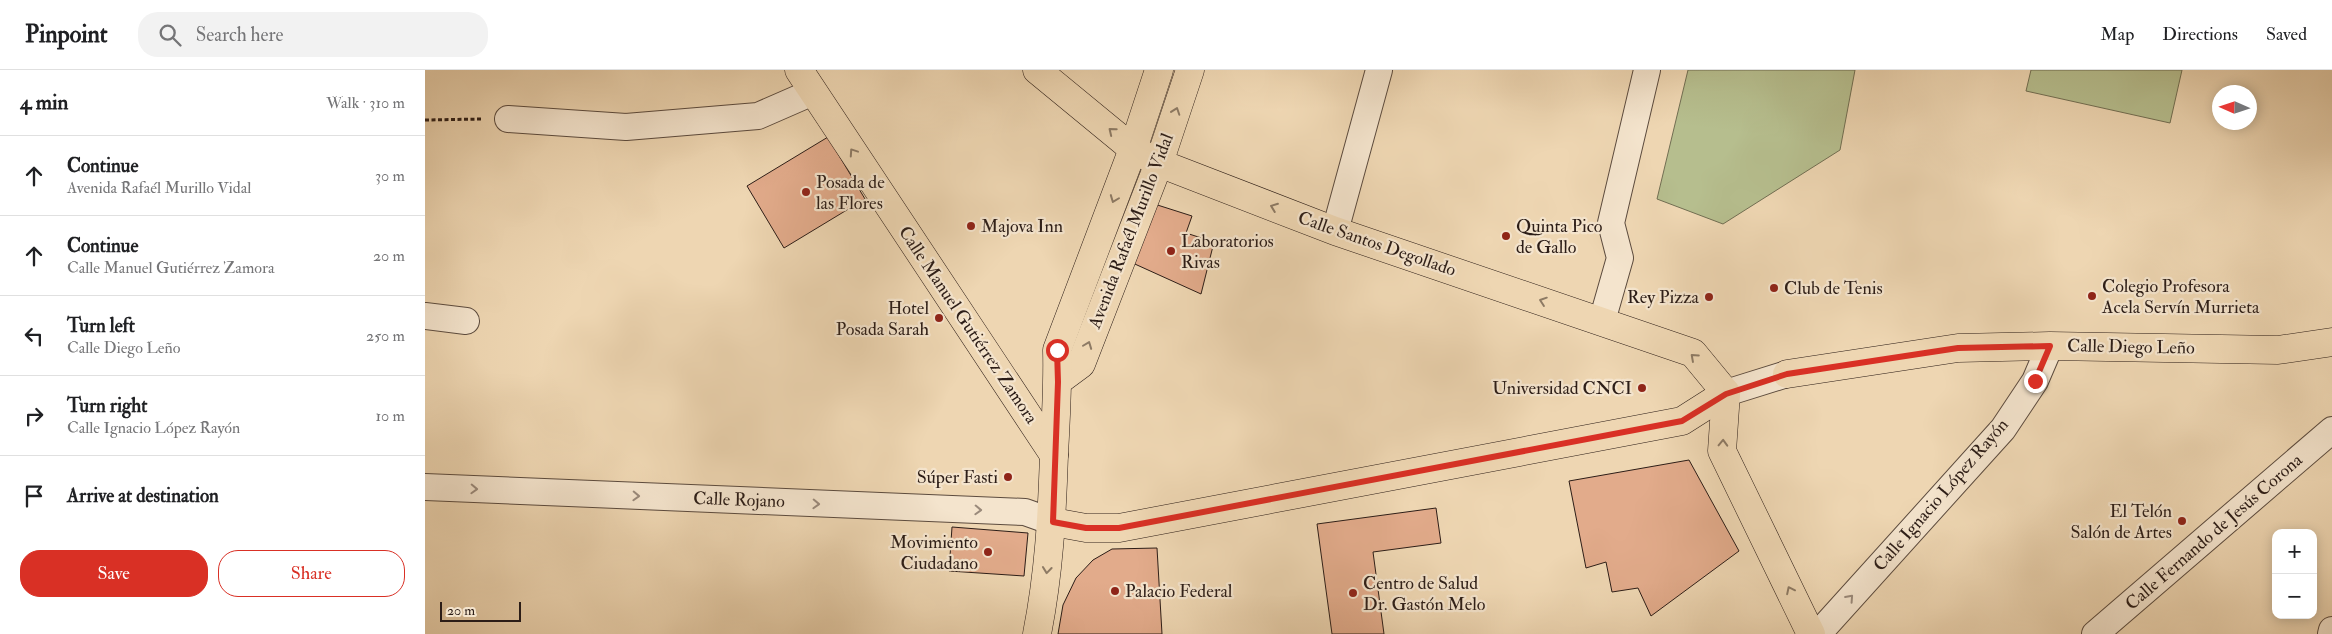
<!DOCTYPE html>
<meta charset="utf-8">
<style>
body{margin:0;font-family:"IM FELL Double Pica",serif;background:#f2f2f2;color:#202124}
.controls{position:absolute;right:15px;bottom:15px;display:grid;overflow:hidden;border-radius:10px;box-shadow:0 2px 12px #0003}
.controls button{width:45px;height:45px;display:grid;place-items:center;padding:0;border:0;border-bottom:1px solid #e0e0e0;background:#fff;color:#202124;font:25px sans-serif}
.compass{position:absolute;left:1787px;top:15px;width:45px;height:45px;border-radius:50%;background:#fff;box-shadow:0 2px 12px #0003;rotate:273deg}
.scale{position:absolute;left:15px;bottom:12px;width:81px;box-sizing:border-box;padding-left:5px;border:2px solid #2c1d17;border-top:0;font-size:14px;line-height:18px;white-space:nowrap;color:#2c1d17;-webkit-text-stroke:4px #f4e4cd;paint-order:stroke}
.stop{position:absolute;width:15px;height:15px;margin:-11px;border:4px solid #d93025;border-radius:50%;background:#fff}
.stop.end{background:#d93025;border-color:#fff;box-shadow:0 1px 5px #0008}
.list{margin:0;padding:0;list-style:none}
h2{display:flex;justify-content:space-between;align-items:center;height:65px;margin:0;padding:0 20px;font-size:21px}
h2 small{font-size:16px;font-weight:400;color:#757577}
.list li{display:grid;grid-template-columns:32px 1fr auto;gap:15px;align-items:center;box-sizing:border-box;height:80px;padding:0 20px;border-top:1px solid #e0e0e0}
.list b{display:block;font-size:19px;white-space:nowrap}
.list p{margin:0;font-size:16px;white-space:nowrap;color:#757577}
.list em{font-size:16px;font-style:normal;color:#757577}
.actions{display:flex;gap:10px;padding:15px 20px}
.actions a{flex:1;padding:11px 0;border:1px solid #d93025;border-radius:20px;text-align:center;font-size:18px;color:#d93025}
.actions .main{background:#d93025;color:#fff}
.icon{flex:none;width:28px;height:28px;fill:none;stroke:currentColor;stroke-width:2;stroke-linecap:round;stroke-linejoin:round}
.map{position:relative;flex:none;width:1907px;height:564px;overflow:hidden}
header{display:flex;align-items:center;gap:30px;box-sizing:border-box;height:70px;padding:0 25px;background:#fff;border-bottom:1px solid #e0e0e0}
header strong{font-size:24px}
nav{display:flex;gap:28px;margin-inline-start:auto;font-size:18px}
.search{width:350px;height:45px;background:#f2f2f2;display:flex;align-items:center;gap:12px;box-sizing:border-box;padding:0 18px;border-radius:20px;color:#757577;font-size:19px}
main{display:flex}
aside{flex:1;background:#fff}
.map>svg:first-child{display:block}
.green{fill:#b6be8e;stroke:#716e52}
.building{fill:#e2ab8b;stroke:#2c1d17}
.lines{fill:none;stroke-linecap:round;stroke-linejoin:round}
.minor-casing{stroke:#5c4b3e;stroke-width:28}
.major-casing{stroke:#2c1d17;stroke-width:29}
.path{stroke:#2c1d17;stroke-width:3;stroke-dasharray:4 2.5;stroke-linecap:butt}
.minor{stroke:#f4e4cd;stroke-width:26}
.major{stroke:#eed6b2;stroke-width:28}
.oneway{stroke:#8d7a64}
.oneway2{stroke:#9a8a7b}
.route{stroke:#d93025;stroke-width:6}
.poi-dot{fill:#8f2418;stroke:#f4e4cd;stroke-width:2}
.labels{text-anchor:middle;dominant-baseline:central;stroke-width:4.5;stroke-linejoin:round;paint-order:stroke}
.poi-label{font-size:18px;fill:#2c1d17;stroke:#f4e4cd;text-anchor:start}
.street-label{font-size:18px;fill:#2c1d17;stroke:#f4e4cd}
</style>
<header>
<strong>Pinpoint</strong>
<div class="search"><svg class="icon" aria-label="search" viewBox="0 0 24 24"><circle cx="10" cy="10" r="6"/><path d="M15 15l6 6"/></svg>Search here</div>
<nav><a>Map</a><a>Directions</a><a>Saved</a></nav>
</header>
<main>
<aside>
<h2>4 min<small>Walk · 310 m</small></h2>
<ul class="list">
<li><svg class="icon" aria-label="ahead" viewBox="0 0 24 24"><path d="M12 20V5M6 11l6-6 6 6"/></svg><div><b>Continue</b><p>Avenida Rafaél Murillo Vidal</p></div><em>30 m</em></li>
<li><svg class="icon" aria-label="ahead" viewBox="0 0 24 24"><path d="M12 20V5M6 11l6-6 6 6"/></svg><div><b>Continue</b><p>Calle Manuel Gutiérrez Zamora</p></div><em>20 m</em></li>
<li><svg class="icon" aria-label="left" viewBox="0 0 24 24"><path d="M17 20v-9H6M10 6l-5 5 5 5"/></svg><div><b>Turn left</b><p>Calle Diego Leño</p></div><em>250 m</em></li>
<li><svg class="icon" aria-label="right" viewBox="0 0 24 24"><path d="M7 20v-9h11M14 6l5 5-5 5"/></svg><div><b>Turn right</b><p>Calle Ignacio López Rayón</p></div><em>10 m</em></li>
<li><svg class="icon" aria-label="arrive" viewBox="0 0 24 24"><path d="M6 21V4h12l-3 4 3 4H6"/></svg><div><b>Arrive at destination</b></div></li>
</ul>
<div class="actions"><a class="main">Save</a><a>Share</a></div>
</aside>
<div class="map">
<svg width="1907" height="564" viewBox="0 0 1907 564">
<rect width="100%" height="100%" fill="#eed6b2"/>
<filter id="stains"><feTurbulence type="fractalNoise" baseFrequency=".004" numOctaves="4"/><feColorMatrix values="0 0 0 0 .2 0 0 0 0 .09 0 0 0 0 .02 0 0 0 .5 -.17"/></filter>
<radialGradient id="worn" r=".72"><stop offset=".6" stop-color="#630" stop-opacity="0"/><stop offset="1" stop-color="#630" stop-opacity=".3"/></radialGradient>
<g class="green">
<path d="M1263,0H1430L1415,80L1298,154L1232,129Z"/>
<path d="M1606,0H1757L1745,53L1601,21Z"/>
</g>
<g class="building">
<path d="M403,67L440,129L359,178L322,116Z"/>
<path d="M723,132L767,146L761,163L789,172L776,224L701,190Z"/>
<path d="M1264,390L1314,481L1226,546L1213,518L1187,522L1181,492L1161,498L1144,411Z"/>
<path d="M1011,438L1016,473L948,482L959,564H907L892,454Z"/>
<path d="M527,457L603,463L599,506L524,501Z"/>
<path d="M732,478L737,564H633L638,535L651,508L668,490L687,479Z"/>
</g>
<g class="lines">
<g class="minor-casing">
<g id="minor">
<path d="M83,49L201,57L333,46L388,22"/>
<path d="M910,161L954,0"/>
<path d="M0,246L41,251"/>
<path d="M1177,251L1195,188L1186,153L1222,0"/>
<path d="M1301,323L1362,304"/>
<path d="M0,417L600,442L628,452"/>
<path d="M1393,564L1578,359L1610,311L1625,276"/>
<path d="M1670,564L1907,360"/>
<path d="M1906,564L1907,560"/>
</g>
</g>
<g class="major-casing">
<g id="major">
<path d="M374,0L629,385"/>
<path d="M612,0L708,79L734,93L910,161L1268,283L1301,323"/>
<path d="M1362,304L1533,278L1625,276L1853,280L1907,272"/>
<path d="M633,311L656,294L734,93L765,0"/>
<path d="M1301,323L1297,381L1386,564"/>
<path d="M628,452L661,458H694L1257,351L1301,323"/>
<path d="M612,564C624,503 627,446 629,384C631,349 633,315 632,280L708,79L734,0"/>
</g>
</g>
<path class="path" d="M0,50L57,49"/>
<use href="#minor" class="minor"/>
<use href="#major" class="major"/>
</g>
<defs><path id="oneway-chevron" d="M-2-3.5L2.5 0L-2 3.5" fill="none" stroke-width="1.6" stroke-linecap="round" stroke-linejoin="round" transform="scale(1.25)"/></defs>
<g class="oneway">
<use href="#oneway-chevron" transform="translate(751 41) rotate(-71)"/>
<use href="#oneway-chevron" transform="translate(687 61) rotate(-141)"/>
<use href="#oneway-chevron" transform="translate(428 82) rotate(-124)"/>
<use href="#oneway-chevron" transform="translate(689 129) rotate(111)"/>
<use href="#oneway-chevron" transform="translate(849 137) rotate(-159)"/>
<use href="#oneway-chevron" transform="translate(1118 231) rotate(-161)"/>
<use href="#oneway-chevron" transform="translate(663 275) rotate(-69)"/>
<use href="#oneway-chevron" transform="translate(1269 287) rotate(-138)"/>
<use href="#oneway-chevron" transform="translate(1298 373) rotate(-88)"/>
<use href="#oneway-chevron" transform="translate(622 500) rotate(96)"/>
<use href="#oneway-chevron" transform="translate(1365 520) rotate(-116)"/>
</g>
<g class="oneway2">
<use href="#oneway-chevron" transform="translate(49 419) rotate(2)"/>
<use href="#oneway-chevron" transform="translate(211 426) rotate(2)"/>
<use href="#oneway-chevron" transform="translate(391 434) rotate(2)"/>
<use href="#oneway-chevron" transform="translate(553 440) rotate(2)"/>
<use href="#oneway-chevron" transform="translate(1425 528) rotate(-48)"/>
</g>
<g class="lines">
<path class="route" d="M632,280L633,312L628,452L661,458H694L1257,351L1301,324L1362,304L1533,278L1625,276L1610,311"/>
</g>
<g class="poi-dot">
<circle cx="381" cy="122" r="5"/>
<circle cx="546" cy="156" r="5"/>
<circle cx="1081" cy="166" r="5"/>
<circle cx="746" cy="181" r="5"/>
<circle cx="1349" cy="218" r="5"/>
<circle cx="1667" cy="226" r="5"/>
<circle cx="1284" cy="227" r="5"/>
<circle cx="514" cy="248" r="5"/>
<circle cx="1217" cy="318" r="5"/>
<circle cx="583" cy="407" r="5"/>
<circle cx="1757" cy="451" r="5"/>
<circle cx="563" cy="482" r="5"/>
<circle cx="690" cy="521" r="5"/>
<circle cx="928" cy="523" r="5"/>
</g>
<g class="labels">
<g class="poi-label">
<text x="391" y="112">Posada de<tspan x="391" dy="21">las Flores</tspan></text>
<text x="556" y="156">Majova Inn</text>
<text x="1091" y="156">Quinta Pico<tspan x="1091" dy="21">de Gallo</tspan></text>
<text x="756" y="171">Laboratorios<tspan x="756" dy="21">Rivas</tspan></text>
<text x="1677" y="216">Colegio Profesora<tspan x="1677" dy="21">Acela Servín Murrieta</tspan></text>
<text x="1359" y="218">Club de Tenis</text>
<text x="1274" y="227" text-anchor="end">Rey Pizza</text>
<text x="504" y="238" text-anchor="end">Hotel<tspan x="504" dy="21">Posada Sarah</tspan></text>
<text x="1207" y="318" text-anchor="end">Universidad CNCI</text>
<text x="573" y="407" text-anchor="end">Súper Fasti</text>
<text x="1747" y="441" text-anchor="end">El Telón<tspan x="1747" dy="21">Salón de Artes</tspan></text>
<text x="553" y="472" text-anchor="end">Movimiento<tspan x="553" dy="21">Ciudadano</tspan></text>
<text x="938" y="513">Centro de Salud<tspan x="938" dy="21">Dr. Gastón Melo</tspan></text>
<text x="700" y="521">Palacio Federal</text>
</g>
<g class="street-label">
<text transform="translate(706 161) rotate(-69)">Avenida Rafaél Murillo Vidal</text>
<text transform="translate(952 174) rotate(19)">Calle Santos Degollado</text>
<text transform="translate(543 255) rotate(56)">Calle Manuel Gutiérrez Zamora</text>
<text transform="translate(1706 277) rotate(1)">Calle Diego Leño</text>
<text transform="translate(1516 425) rotate(-49)">Calle Ignacio López Rayón</text>
<text transform="translate(314 430) rotate(2)">Calle Rojano</text>
<text transform="translate(1789 462) rotate(-41)">Calle Fernando de Jesús Corona</text>
</g>
</g>
<rect width="100%" height="100%" filter="url(#stains)"/>
<rect width="100%" height="100%" fill="url(#worn)"/>
</svg>
<div class="controls">
<button>+</button>
<button>−</button>
</div>
<svg class="compass" viewBox="-18 -18 36 36"><path d="M0-13l5 13h-10z" fill="#e53935"/><path d="M0 13l5-13h-10z" fill="#757577"/></svg>
<div class="scale">20 m</div>
<div class="stop" style="left:632px;top:280px"></div>
<div class="stop end" style="left:1610px;top:311px"></div>
</div>
</main>
